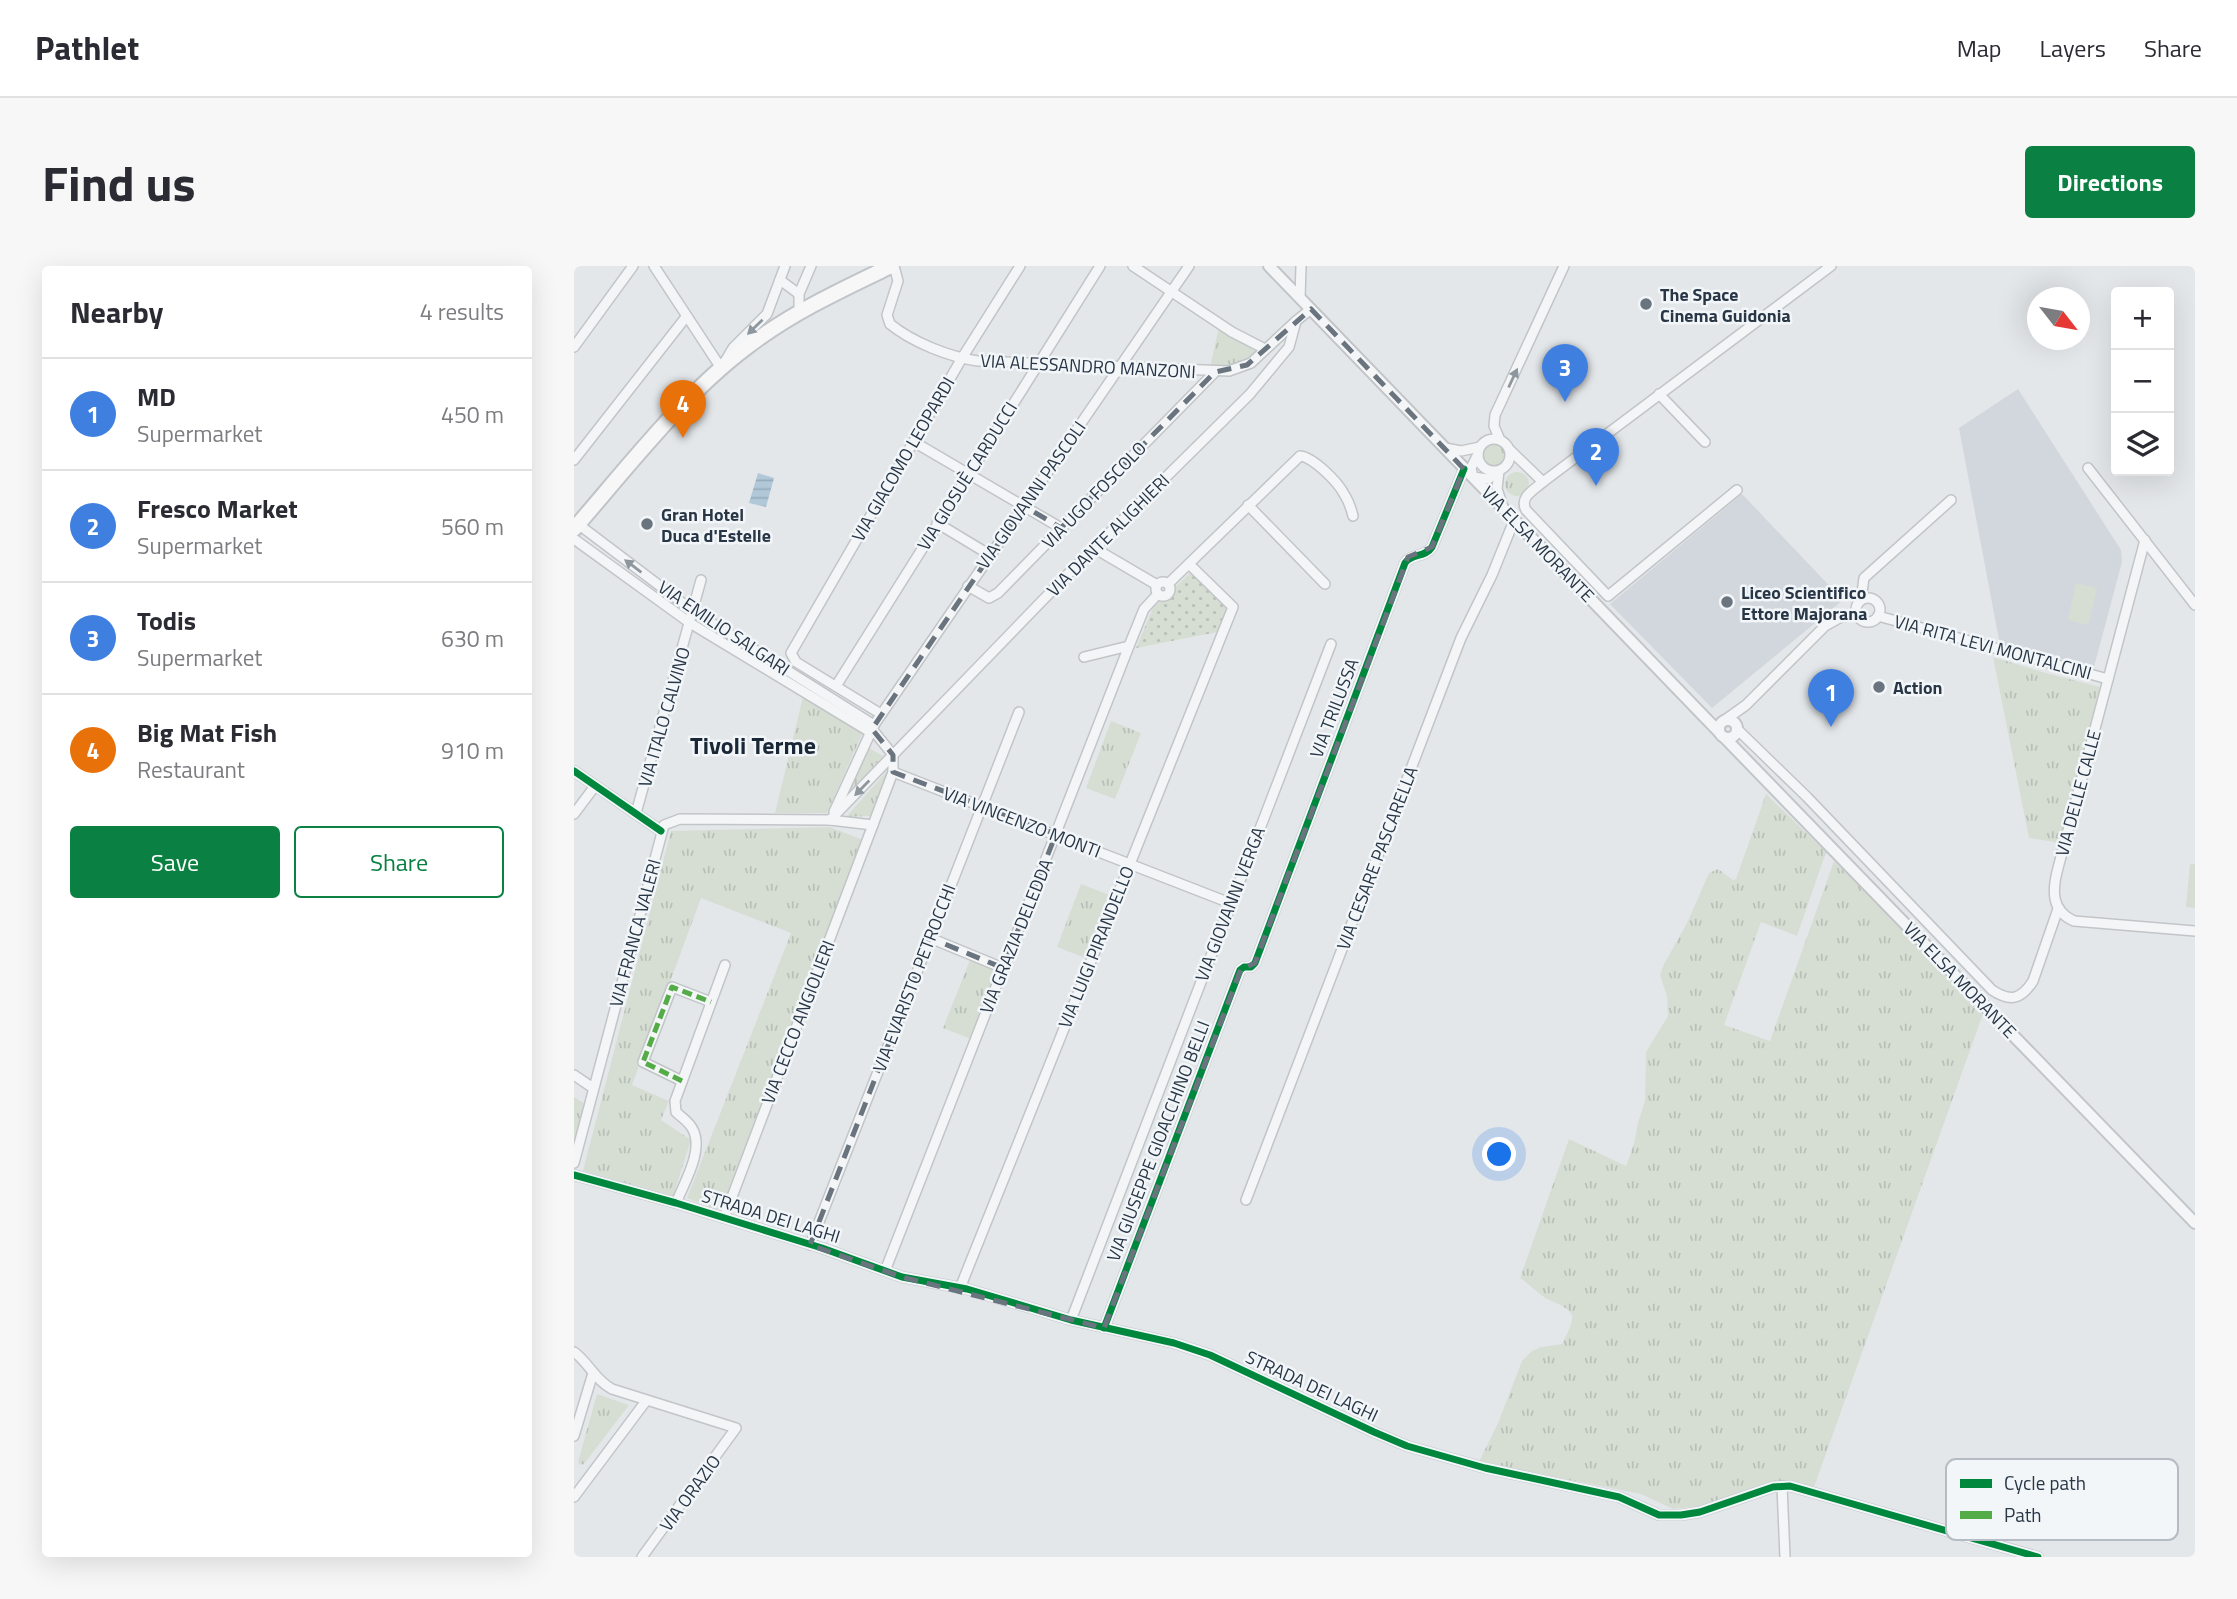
<!DOCTYPE html>
<meta charset="utf-8">
<style>
body{margin:0;font-family:"Titillium Web",sans-serif;background:#f7f7f7;color:#2b2b33}
.controls{position:absolute;right:21px;top:21px;display:grid;overflow:hidden;border-radius:7px;box-shadow:0 7px 28px #0002}
.controls button{width:63px;height:63px;display:grid;place-items:center;padding:0;border:0;border-bottom:2px solid #e1e1e2;background:#fff;color:#2b2b33;font:35px sans-serif}
.compass{position:absolute;left:1453px;top:21px;width:63px;height:63px;border-radius:50%;background:#fff;box-shadow:0 7px 28px #0002;rotate:121deg}
.you{position:absolute;left:926px;top:889px;width:24px;height:24px;margin:-18px;border:5px solid #fff;border-radius:50%;background:#1a73e8;box-shadow:0 0 0 10px #1a73e833}
.badge{display:grid;place-items:center;width:46px;height:46px;border-radius:50%;background:#0b8043;color:#fff;font-size:23px;font-weight:700}
.pin{position:absolute;translate:-50% -58px;filter:drop-shadow(0 2px 4px #0008)}
.pin::after{content:'';position:absolute;top:37px;width:24px;height:21px;background:inherit;clip-path:polygon(0 0,100% 0,50% 100%)}
.list{margin:0;padding:0;list-style:none}
h2{display:flex;justify-content:space-between;align-items:center;height:91px;margin:0;padding:0 28px;font-size:30px}
h2 small{font-size:23px;font-weight:400;color:#7c7c81}
.list li{display:grid;grid-template-columns:46px 1fr auto;gap:21px;align-items:center;box-sizing:border-box;height:112px;padding:0 28px;border-top:2px solid #e1e1e2}
.list b{display:block;font-size:26px;white-space:nowrap}
.list p{margin:0;font-size:23px;white-space:nowrap;color:#7c7c81}
.list em{font-size:23px;font-style:normal;color:#7c7c81}
.actions{display:flex;gap:14px;padding:21px 28px}
.actions a{flex:1;padding:16px 0;border:2px solid #0b8043;border-radius:7px;text-align:center;font-size:24px;color:#0b8043}
.actions .main{background:#0b8043;color:#fff}
.icon{flex:none;width:38px;height:38px;fill:none;stroke:currentColor;stroke-width:2;stroke-linecap:round;stroke-linejoin:round}
.map{position:relative;flex:none;width:1621px;height:1291px;overflow:hidden;border-radius:7px}
header{display:flex;align-items:center;gap:42px;box-sizing:border-box;height:98px;padding:0 35px;background:#fff;border-bottom:2px solid #e1e1e2}
header strong{font-size:33px}
nav{display:flex;gap:38px;margin-inline-start:auto;font-size:24px}
.intro{display:flex;align-items:center;justify-content:space-between;box-sizing:border-box;height:168px;padding:0 42px}
h1{margin:0;font-size:49px}
.button{padding:18px 32px;border-radius:7px;background:#0b8043;color:#fff;font-size:24px;font-weight:700}
main{display:flex;gap:42px;padding:0 42px}
aside{flex:1;background:#fff;border-radius:7px;box-shadow:0 7px 28px #0002}
.map>svg:first-child{display:block}
.built{fill:#d2d7dd}
.grass{fill:url(#grass-tufts)}
.park{fill:url(#park-dots)}
.pitch{fill:#d6ded4}
.water{fill:url(#water-rules)}
.lines{fill:none;stroke-linecap:round;stroke-linejoin:round}
.minor-casing{stroke:#c2c5c8;stroke-width:12}
.tertiary-casing{stroke:#c2c5c8;stroke-width:14}
.primary-casing{stroke:#c0c4c8;stroke-width:18}
.minor{stroke:#f4f5f6;stroke-width:9}
.tertiary{stroke:#f4f5f6;stroke-width:10}
.primary{stroke:#f7f7f8;stroke-width:14}
.quiet{stroke:#53ac47;stroke-width:5;stroke-dasharray:10 5;stroke-linecap:butt}
.cycleway-casing{stroke:#f2f6f9;stroke-width:11}
.cycleway{stroke:#00873e;stroke-width:7}
.oneway{fill:#8e969e}
.marked{fill:none;stroke:#6a747f;stroke-width:5;stroke-dasharray:14 9;stroke-linejoin:round}
.poi-dot{fill:#6a747f;stroke:#f2f6f9;stroke-width:2.5}
.labels{text-anchor:middle;dominant-baseline:central;stroke-width:5;stroke-linejoin:round;paint-order:stroke}
.poi-label{font-size:18px;font-weight:bold;fill:#283646;stroke:#f2f6f9;text-anchor:start}
.street-label{font-size:18px;fill:#283646;stroke:#f2f6f9}
.district-label{font-size:24px;font-weight:bold;fill:#1a2737;stroke:#f2f6f9}
.key{fill:#f2f6f9;stroke:#b5bcc3;stroke-width:2}
.key-label{font-size:19px;fill:#283646}
</style>
<header>
<strong>Pathlet</strong>
<nav><a>Map</a><a>Layers</a><a>Share</a></nav>
</header>
<div class="intro"><h1>Find us</h1><a class="button">Directions</a></div>
<main>
<aside>
<h2>Nearby<small>4 results</small></h2>
<ul class="list">
<li><span class="badge" style="background:#3f7fe0">1</span><div><b>MD</b><p>Supermarket</p></div><em>450 m</em></li>
<li><span class="badge" style="background:#3f7fe0">2</span><div><b>Fresco Market</b><p>Supermarket</p></div><em>560 m</em></li>
<li><span class="badge" style="background:#3f7fe0">3</span><div><b>Todis</b><p>Supermarket</p></div><em>630 m</em></li>
<li><span class="badge" style="background:#e8710a">4</span><div><b>Big Mat Fish</b><p>Restaurant</p></div><em>910 m</em></li>
</ul>
<div class="actions"><a class="main">Save</a><a>Share</a></div>
</aside>
<div class="map">
<svg width="1621" height="1291" viewBox="0 0 1621 1291">
<defs>
<pattern id="grass-tufts" width="24" height="20" patternUnits="userSpaceOnUse" patternTransform="scale(1.75)"><rect width="24" height="20" fill="#d6ded4"/><path d="M3 7l-1-3M5 7V3M7 7l1-3M15 17l-1-3M17 17v-4M19 17l1-3" fill="none" stroke="#b8bfb7"/></pattern>
<pattern id="park-dots" width="8" height="8" patternUnits="userSpaceOnUse" patternTransform="scale(1.75)"><rect width="8" height="8" fill="#d6ded4"/><path d="M2 2h.1M6 6h.1" fill="none" stroke="#b8bfb7" stroke-width="1.8" stroke-linecap="round"/></pattern>
<pattern id="water-rules" width="6" height="5" patternUnits="userSpaceOnUse" patternTransform="scale(1.75)"><rect width="6" height="5" fill="#b0c8d8"/><path d="M0 2.5h6" fill="none" stroke="#97acbb"/></pattern>
</defs>
<rect width="100%" height="100%" fill="#e4e7ea"/>
<g class="built">
<path d="M1444,123L1547,284L1548,296L1520,401L1426,379L1385,162Z"/>
<path d="M1168,228L1269,334L1138,442L1036,338Z"/>
</g>
<g class="grass">
<path d="M645,61L684,87C668,100 656,100 636,101Z"/>
<circle cx="920" cy="189" r="11"/>
<circle cx="943" cy="218" r="12"/>
<path d="M1419,391L1468,406L1526,421L1486,577L1455,572Z"/>
<path d="M229,431L288,468L253,547H201Z"/>
<path d="M537,455L567,467L541,533L512,522Z"/>
<path d="M295,482L309,490L272,530Z"/>
<path d="M314,504L296,550L272,551Z"/>
<path d="M1192,528L1252,586L1223,670L1187,656L1150,759L1196,775L1260,595L1410,745L1240,1221L1211,1216L1198,1217L1136,1239L1099,1243L1067,1228L905,1196L924,1157L948,1095L958,1085L967,1081L988,1078C1003,1048 1004,1046 973,1033C967,1030 954,1017 946,1012L995,873L1052,900L1060,878L1064,857L1071,835L1072,786L1094,750L1093,730L1086,709L1090,698L1113,657L1135,607L1144,603L1159,614L1162,613Z"/>
<path d="M256,561L289,574L146,945L113,932L217,667L127,632L58,819L95,835L87,854L117,874L99,930L9,905L97,565Z"/>
<path d="M507,618L538,630L514,693L483,681Z"/>
<path d="M396,694L424,705L397,773L369,762Z"/>
<path d="M0,831L11,838L0,879Z"/>
<path d="M23,1128L55,1139L10,1198L6,1199L4,1196Z"/>
</g>
<path class="park" d="M617,306L654,342L644,366L562,382L579,342Z"/>
<g class="pitch">
<path d="M1502,317L1523,322L1514,359L1494,354Z"/>
<path d="M1616,598H1621V642L1612,641Z"/>
</g>
<path class="water" d="M184,207L200,212L192,241L175,237Z"/>
<g class="lines">
<g class="minor-casing">
<g id="minor">
<path d="M80,0L147,102L159,82L193,48L211,0"/>
<path d="M320,0L324,15L313,49L316,58C338,76 375,91 404,95L655,105L677,97L722,55"/>
<path d="M559,0L658,66L691,83"/>
<path d="M206,14L225,28"/>
<path d="M726,32L727,0"/>
<path d="M225,45V28L237,0"/>
<path d="M0,81L59,0"/>
<path d="M1085,128L1131,176"/>
<circle cx="920" cy="189" r="16"/>
<path d="M926,174L920,160L921,149L990,0"/>
<path d="M340,176L487,262"/>
<path d="M871,182L887,185L906,181"/>
<path d="M936,184L969,216C960,224 945,231 952,244L1034,330L1163,224"/>
<path d="M904,188L897,202L899,211L914,213L924,206"/>
<path d="M0,194L112,51"/>
<path d="M1514,202L1621,339"/>
<path d="M925,205L923,223L929,241"/>
<path d="M969,216L1257,0"/>
<path d="M674,239L751,318"/>
<path d="M363,257L416,289"/>
<path d="M4,258L119,345L300,459"/>
<path d="M0,273L116,357L296,466"/>
<path d="M1571,274L1484,602C1478,624 1477,645 1500,655L1621,665"/>
<path d="M520,282L583,319"/>
<circle cx="589" cy="323" r="7"/>
<path d="M594,318L726,190C739,191 764,216 770,228C774,234 777,242 779,250"/>
<path d="M394,320L415,332L424,327L641,106"/>
<circle cx="1294" cy="344" r="12"/>
<path d="M1287,334L1290,312L1377,234"/>
<path d="M1304,350L1534,413"/>
<path d="M510,391L555,380"/>
<path d="M262,420L526,0"/>
<path d="M307,448L222,396L217,387L388,92L446,0"/>
<path d="M1151,454L1172,439L1251,360L1267,351L1283,349"/>
<path d="M1163,463L1233,531L1418,724C1436,736 1447,734 1459,715L1484,643"/>
<path d="M0,505L87,565"/>
<path d="M319,506L656,637"/>
<path d="M260,546L300,459L615,0"/>
<path d="M62,547L127,314"/>
<path d="M0,548L21,520"/>
<path d="M256,554L497,305L676,128L715,81L722,55L737,43"/>
<path d="M356,672L429,702"/>
<path d="M0,809L19,822"/>
<path d="M108,815L69,796L98,721L137,736"/>
<path d="M0,897L90,559L106,553L256,554L299,559"/>
<path d="M0,909L102,937L248,982L328,1011L393,1023L497,1054L600,1077L636,1089L800,1166L833,1180L911,1202L1045,1231L1085,1249H1107L1126,1246L1199,1221L1216,1220L1464,1291"/>
<path d="M672,934L887,372L918,309L941,252"/>
<path d="M102,937C110,917 131,883 118,862C114,855 107,851 102,846L101,835L151,699"/>
<path d="M150,952L319,506V489L298,463"/>
<path d="M236,979L445,446"/>
<path d="M311,1005L555,380L570,343L584,328"/>
<path d="M386,1022L659,341L615,298"/>
<path d="M497,1054L757,378"/>
<path d="M530,1062L666,704L670,701H677L681,697L831,297C838,287 851,292 858,281L890,203"/>
<path d="M0,1086C15,1097 21,1114 38,1123L162,1162L68,1291"/>
<path d="M0,1170L19,1107"/>
<path d="M1208,1220L1211,1291"/>
<path d="M0,1231L72,1135"/>
</g>
</g>
<g class="tertiary-casing">
<g id="tertiary">
<path d="M695,0L1145,466"/>
<circle cx="1154" cy="463" r="9"/>
<path d="M1150,471L1621,957"/>
</g>
</g>
<g class="primary-casing">
<path id="primary" d="M0,263C52,203 110,128 173,81C217,47 267,24 317,0"/>
</g>
<use href="#minor" class="minor"/>
<use href="#tertiary" class="tertiary"/>
<use href="#primary" class="primary"/>
<path class="quiet" d="M108,815L69,796L98,721L137,736"/>
<g class="cycleway-casing">
<g id="cycleway">
<path d="M0,505L87,565"/>
<path d="M0,909L102,937L248,982L328,1011L393,1023L497,1054L600,1077L636,1089L800,1166L833,1180L911,1202L1045,1231L1085,1249H1107L1126,1246L1199,1221L1216,1220L1464,1291"/>
<path d="M530,1062L666,704L670,701H677L681,697L831,297C838,287 851,292 858,281L890,203"/>
</g>
</g>
<use href="#cycleway" class="cycleway"/>
</g>
<defs><path id="oneway-solid" d="M-6-.8H1V-3.2L6.5 0L1 3.2V.8H-6Z" transform="scale(1.75)"/></defs>
<g class="oneway">
<use href="#oneway-solid" transform="translate(181 61) rotate(136)"/>
<use href="#oneway-solid" transform="translate(939 112) rotate(-65)"/>
<use href="#oneway-solid" transform="translate(59 300) rotate(-143)"/>
<use href="#oneway-solid" transform="translate(288 522) rotate(134)"/>
</g>
<path class="marked" d="M737,43L890,203L858,281L834,291L681,697L667,703L530,1062L328,1011L236,979L356,672L429,702L482,568L319,506V489L298,463L450,240L487,262L641,106L673,99Z"/>
<g class="poi-dot">
<circle cx="1072" cy="38" r="7"/>
<circle cx="73" cy="258" r="7"/>
<circle cx="1153" cy="336" r="7"/>
<circle cx="1305" cy="421" r="7"/>
</g>
<g class="labels">
<g class="poi-label">
<text x="1086" y="28">The Space<tspan x="1086" dy="21">Cinema Guidonia</tspan></text>
<text x="87" y="248">Gran Hotel<tspan x="87" dy="21">Duca d'Estelle</tspan></text>
<text x="1167" y="326">Liceo Scientifico<tspan x="1167" dy="21">Ettore Majorana</tspan></text>
<text x="1319" y="421">Action</text>
</g>
<g class="street-label">
<text transform="translate(514 100) rotate(3)">VIA ALESSANDRO MANZONI</text>
<text transform="translate(329 193) rotate(-60)">VIA GIACOMO LEOPARDI</text>
<text transform="translate(393 210) rotate(-58)">VIA GIOSUÈ CARDUCCI</text>
<text transform="translate(457 229) rotate(-55)">VIA GIOVANNI PASCOLI</text>
<text transform="translate(520 229) rotate(-46)">VIA UGO FOSCOLO</text>
<text transform="translate(534 269) rotate(-45)">VIA DANTE ALIGHIERI</text>
<text transform="translate(964 278) rotate(46)">VIA ELSA MORANTE</text>
<text transform="translate(150 362) rotate(34)">VIA EMILIO SALGARI</text>
<text transform="translate(1419 381) rotate(15)">VIA RITA LEVI MONTALCINI</text>
<text transform="translate(760 442) rotate(-69)">VIA TRILUSSA</text>
<text transform="translate(90 451) rotate(-74)">VIA ITALO CALVINO</text>
<text transform="translate(1504 527) rotate(-75)">VIA DELLE CALLE</text>
<text transform="translate(448 556) rotate(21)">VIA VINCENZO MONTI</text>
<text transform="translate(803 592) rotate(-69)">VIA CESARE PASCARELLA</text>
<text transform="translate(656 638) rotate(-69)">VIA GIOVANNI VERGA</text>
<text transform="translate(61 667) rotate(-75)">VIA FRANCA VALERI</text>
<text transform="translate(442 670) rotate(-68)">VIA GRAZIA DELEDDA</text>
<text transform="translate(522 681) rotate(-68)">VIA LUIGI PIRANDELLO</text>
<text transform="translate(340 712) rotate(-69)">VIA EVARISTO PETROCCHI</text>
<text transform="translate(1386 714) rotate(46)">VIA ELSA MORANTE</text>
<text transform="translate(224 756) rotate(-69)">VIA CECCO ANGIOLIERI</text>
<text transform="translate(584 875) rotate(-69)">VIA GIUSEPPE GIOACCHINO BELLI</text>
<text transform="translate(197 950) rotate(17)">STRADA DEI LAGHI</text>
<text transform="translate(738 1120) rotate(25)">STRADA DEI LAGHI</text>
<text transform="translate(116 1227) rotate(-54)">VIA ORAZIO</text>
</g>
<g class="district-label">
<text x="179" y="479">Tivoli Terme</text>
</g>
</g>
<rect x="1372" y="1193" width="232" height="81" rx="10" class="key"/>
<rect x="1386" y="1213" width="32" height="9" fill="#00873e"/>
<rect x="1386" y="1245" width="32" height="8" fill="#53ac47"/>
<g class="key-label">
<text x="1430" y="1224">Cycle path</text>
<text x="1430" y="1256">Path</text>
</g>
</svg>
<div class="controls">
<button>+</button>
<button>−</button>
<button><svg class="icon" aria-label="layers" viewBox="0 0 24 24"><path d="M12 4l9 5-9 5-9-5zM3 14l9 5 9-5"/></svg></button>
</div>
<svg class="compass" viewBox="-18 -18 36 36"><path d="M0-13l5 13h-10z" fill="#e53935"/><path d="M0 13l5-13h-10z" fill="#7c7c81"/></svg>
<div class="you"></div>
<div class="pin badge" style="left:1257px;top:461px;background:#3f7fe0">1</div>
<div class="pin badge" style="left:1022px;top:220px;background:#3f7fe0">2</div>
<div class="pin badge" style="left:991px;top:136px;background:#3f7fe0">3</div>
<div class="pin badge" style="left:109px;top:172px;background:#e8710a">4</div>
</div>
</main>
